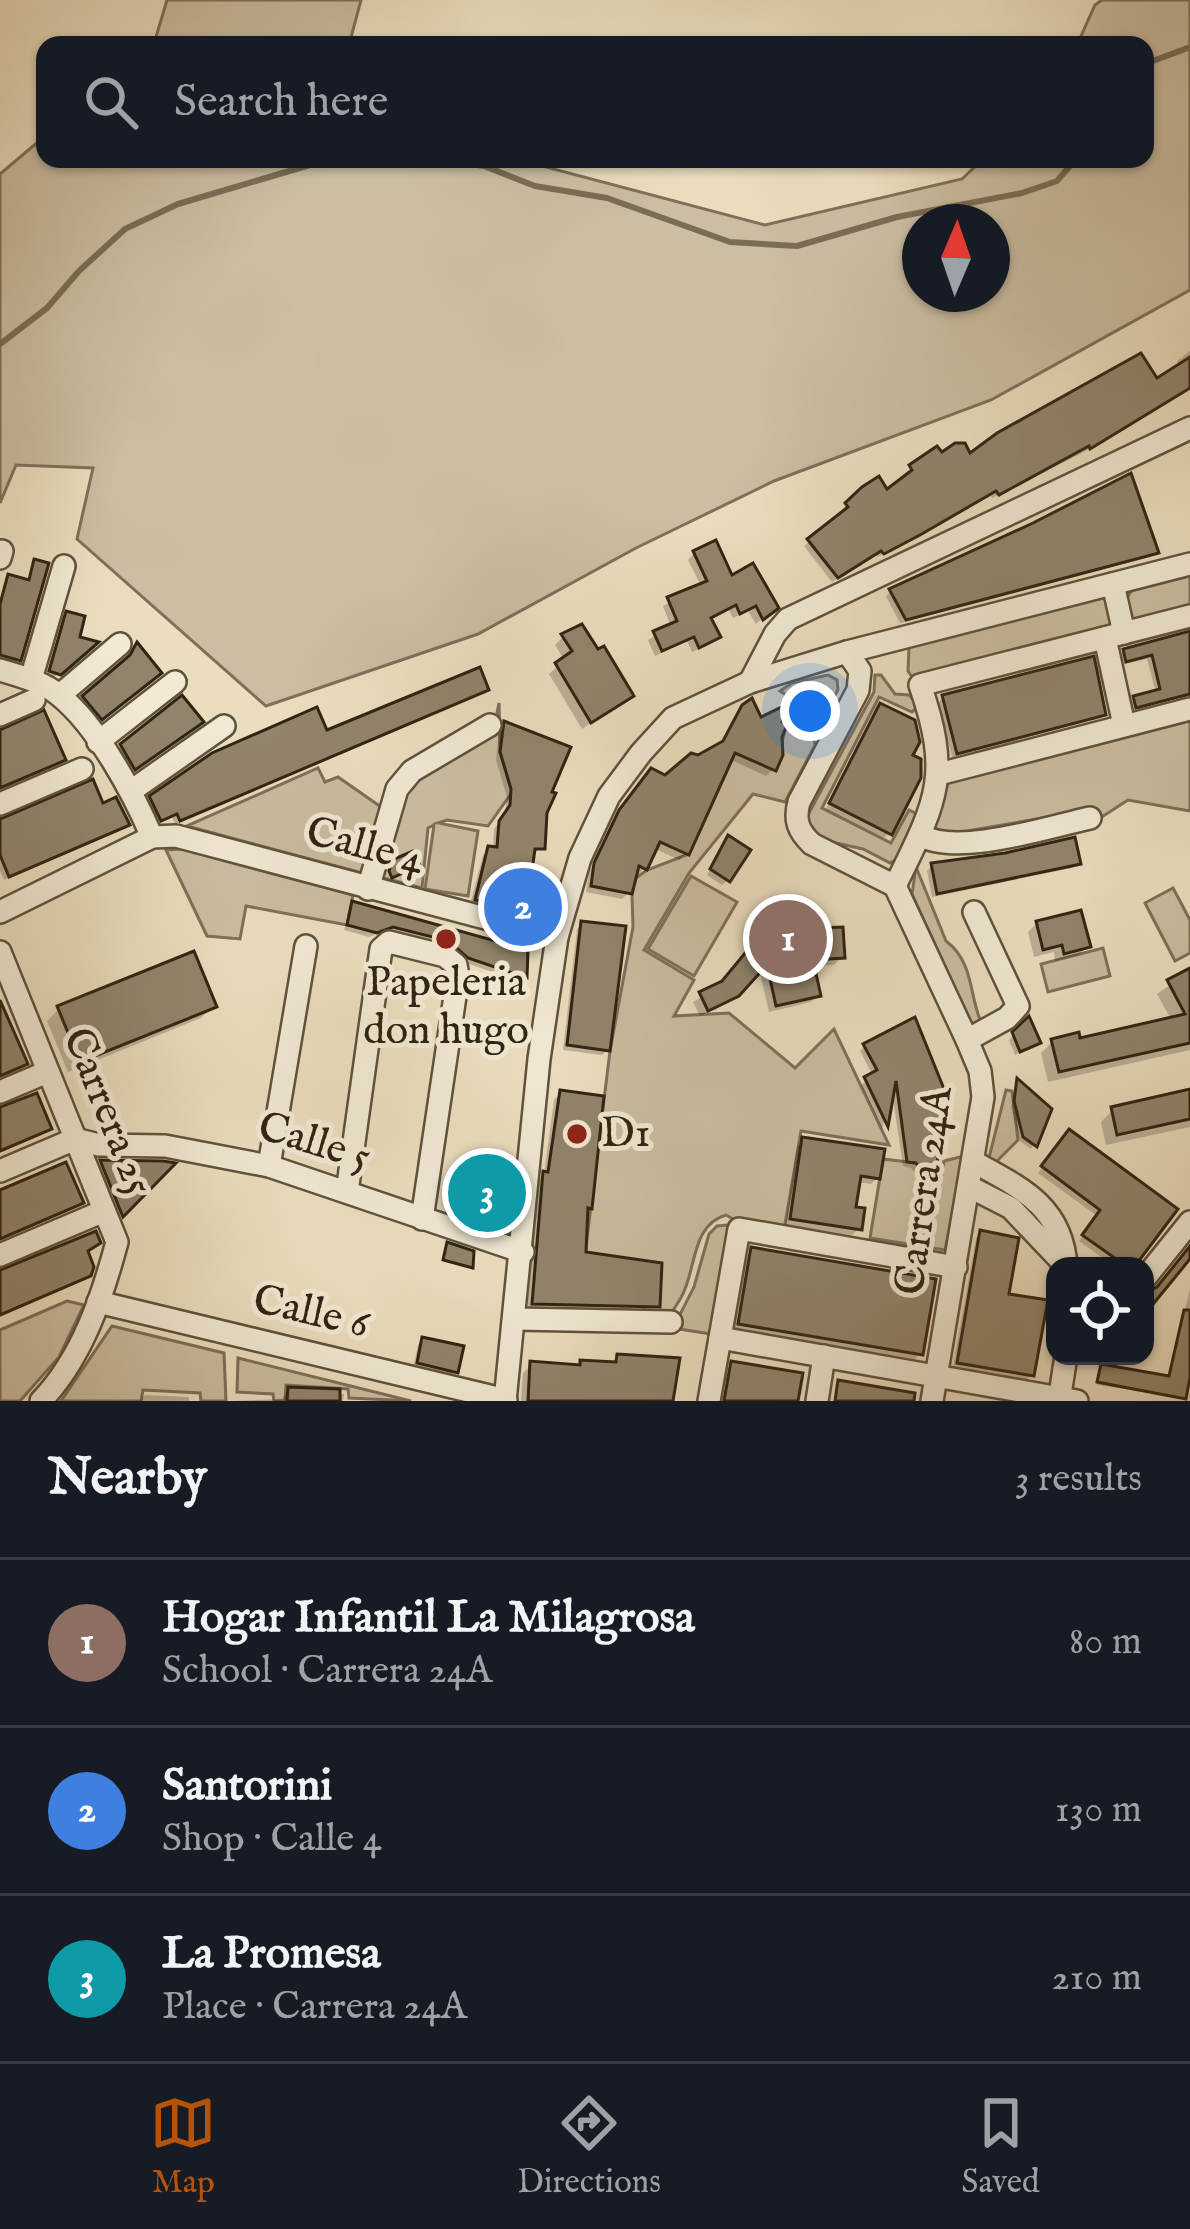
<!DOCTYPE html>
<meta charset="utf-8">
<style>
body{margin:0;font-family:"IM FELL English",serif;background:#242831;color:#f1f3f6}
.controls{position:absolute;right:36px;bottom:36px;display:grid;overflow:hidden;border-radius:24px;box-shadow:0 3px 9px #0004}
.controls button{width:108px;height:108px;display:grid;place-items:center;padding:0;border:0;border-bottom:3px solid #363941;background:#171b24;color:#f1f3f6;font:60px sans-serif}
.compass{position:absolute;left:902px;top:204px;width:108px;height:108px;border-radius:50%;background:#171b24;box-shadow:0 3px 9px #0004;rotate:2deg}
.you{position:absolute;left:810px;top:711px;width:42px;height:42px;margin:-30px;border:9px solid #fff;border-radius:50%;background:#1a73e8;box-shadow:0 0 0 18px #1a73e833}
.badge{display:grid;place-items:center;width:78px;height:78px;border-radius:50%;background:#b45309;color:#fff;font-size:39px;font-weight:700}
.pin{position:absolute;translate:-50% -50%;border:6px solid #fff;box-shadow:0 3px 12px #0006}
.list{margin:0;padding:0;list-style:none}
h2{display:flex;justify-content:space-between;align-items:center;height:156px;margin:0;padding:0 48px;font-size:51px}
h2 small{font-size:39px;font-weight:400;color:#9ea1a6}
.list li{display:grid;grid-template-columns:78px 1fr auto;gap:36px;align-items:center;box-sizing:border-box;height:168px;padding:0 48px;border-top:3px solid #363941}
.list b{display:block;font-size:45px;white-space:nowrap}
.list p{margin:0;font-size:39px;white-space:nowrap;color:#9ea1a6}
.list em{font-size:39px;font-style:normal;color:#9ea1a6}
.icon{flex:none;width:66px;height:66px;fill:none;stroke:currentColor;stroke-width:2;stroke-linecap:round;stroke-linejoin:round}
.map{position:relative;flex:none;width:1190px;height:1401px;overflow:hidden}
.search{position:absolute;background:#171b24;box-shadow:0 3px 9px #0004;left:36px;right:36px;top:36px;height:132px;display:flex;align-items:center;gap:30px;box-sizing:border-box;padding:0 42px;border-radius:24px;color:#9ea1a6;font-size:45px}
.sheet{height:660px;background:#171b24}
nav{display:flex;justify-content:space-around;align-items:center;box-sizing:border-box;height:168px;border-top:3px solid #363941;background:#171b24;font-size:33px;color:#9ea1a6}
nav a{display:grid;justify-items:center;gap:6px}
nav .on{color:#b45309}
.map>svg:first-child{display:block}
.green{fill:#cbbea2;stroke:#7e705a;stroke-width:3;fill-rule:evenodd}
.shadow{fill:#0003}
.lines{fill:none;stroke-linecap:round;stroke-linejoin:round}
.stream{stroke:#7a6d56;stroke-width:6}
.building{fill:#91846c;stroke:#302312;stroke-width:3}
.minor-casing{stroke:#5f523d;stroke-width:26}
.minor{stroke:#f2ead5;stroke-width:21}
.poi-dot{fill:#8f2418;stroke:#f2ead5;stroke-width:4.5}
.labels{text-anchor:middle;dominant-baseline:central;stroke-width:10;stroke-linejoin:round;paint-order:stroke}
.street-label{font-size:42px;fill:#302312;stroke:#f2ead5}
.poi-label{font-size:42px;fill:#302312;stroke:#f2ead5}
</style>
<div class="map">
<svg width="1190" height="1401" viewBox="0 0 1190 1401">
<rect width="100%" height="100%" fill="#ebdebf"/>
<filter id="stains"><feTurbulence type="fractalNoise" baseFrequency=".00167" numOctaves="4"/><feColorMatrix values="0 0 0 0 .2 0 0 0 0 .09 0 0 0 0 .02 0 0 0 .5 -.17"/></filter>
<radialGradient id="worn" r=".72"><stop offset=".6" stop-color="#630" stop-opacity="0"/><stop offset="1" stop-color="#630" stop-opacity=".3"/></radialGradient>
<g class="green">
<path d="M167,0H361L349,45H147L156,37Z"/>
<path d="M1102,0H1190V290L991,400L774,481L636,548L478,634L266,706L77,539L93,468L16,465L0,503V174L45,136V159H516L765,225L962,179L983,159H1145V45H1077L1095,5ZM920,222H992V294H920Z"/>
<path d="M1190,575V609L1130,623L1124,603L1132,590Z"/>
<path d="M1102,597C1111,605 1116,618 1109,629L914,680L908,671L909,646Z"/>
<path d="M828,675L837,680L838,690L813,733L815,745L785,802L753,794L689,873L644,950L694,980L674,1016L729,1013L795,1068L834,1029L889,1145L801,1131L784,1230L740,1223L726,1215C694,1224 696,1262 685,1289C682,1298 675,1307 670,1315L642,1313L661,1263L585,1255L610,1051L633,927L632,894L636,878L647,870L689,854L735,753L776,770C783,755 780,741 787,725L783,723L794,700L780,691L792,683Z"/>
<path d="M875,675H881L895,694L909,695L919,706L912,712L879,697L822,808L891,843L909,810L919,815L900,857L890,863L863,849L818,839L805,827L809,813L874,692Z"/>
<path d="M499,703L500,752L513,791L488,826L447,820L438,823L478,831L468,896L425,889L434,825L428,828L422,888L380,877L405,792L420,776L494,728Z"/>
<path d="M1190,716V811L1128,800L1097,820L1095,809L938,836L933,833L948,783L965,772Z"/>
<path d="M318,768L325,782L338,777L381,807L366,874L187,826Z"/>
<path d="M183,849L353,895L347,925L246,906L240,939L207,936L166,850Z"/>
<path d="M916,867L946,941C974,962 969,995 981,1022L972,1025L912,894Z"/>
<path d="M691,876L737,902L694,976L648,949Z"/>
<path d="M1173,888L1190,920V953L1175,961L1145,903Z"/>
<path d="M1103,948L1110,976L1048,992L1041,964Z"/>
<path d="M1006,1090L1012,1091L1018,1140L995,1163L989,1158Z"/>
<path d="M964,1156L945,1250L870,1238L883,1159L916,1163L925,1175L941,1179L944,1161Z"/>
<path d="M727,1225L733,1230L711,1334L673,1328L694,1287L709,1234L717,1226Z"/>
<path d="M67,1301L84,1305L59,1357L20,1401H0V1330Z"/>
<path d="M112,1326L224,1353L226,1401H201L200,1393L143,1390L141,1401H61Z"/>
<path d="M238,1358L411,1401L349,1398L348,1389L286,1385L285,1401H274L273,1394L237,1392Z"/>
</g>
<g class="shadow">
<path d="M1190,351V387L1084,452L992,498L990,494L877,557L875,554L832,582L804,546L844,513L842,510L864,489L886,493L908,476L906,473L911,468L942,456L969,458L1156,382L1181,366L1177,361Z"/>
<path d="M1155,552L1150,557L900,623L886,596L891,591Z"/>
<path d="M694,553L768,614L756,624L748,611L733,618L729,610L709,620L717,636L711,643L692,652L687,641L655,656L648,640L671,627L663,606L701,586L688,560Z"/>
<path d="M35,563L18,659L13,664L0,662L4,583L9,577L26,582Z"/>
<path d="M67,614L76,639L94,643L53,678L46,676L62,620Z"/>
<path d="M1190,632V700L1179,698L1131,711L1129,704L1135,699L1156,693L1147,659L1121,665L1119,657L1124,651Z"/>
<path d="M563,637L631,696L582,729L549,674L564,660L555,645Z"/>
<path d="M126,662L153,678L96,722L79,703Z"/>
<path d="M486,689L175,824L172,817L156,824L146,804L151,799L325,734Z"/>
<path d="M943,698L1103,714L1098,719L952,757L938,703Z"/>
<path d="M876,712L909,757L889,833L884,838L826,809Z"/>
<path d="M760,721L778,724L773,769L766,776L729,759L686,853L680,860L653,848L644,868L638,875L634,873L629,892L622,899L586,892L589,873L613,820L644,778H666Z"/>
<path d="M505,724L548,793L542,848L531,854L523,912L518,918L470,905L483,855L493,850L494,829L505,814L507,797L496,760L499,730Z"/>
<path d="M195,726L129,772L116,752L122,746Z"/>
<path d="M101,807L127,825L4,880L0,871V821Z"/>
<path d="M728,839V880L722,885L707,875Z"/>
<path d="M1078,863L1072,868L932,897L927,871L932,866Z"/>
<path d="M353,904L524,952V977L519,981L469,964L443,946L386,931L369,937L344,930Z"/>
<path d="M772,923L842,957L834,965L811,966L818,995L811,1002L769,1012L759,969L728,1003L700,1016L693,1002L721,985Z"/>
<path d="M1037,923L1087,946L1079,955L1055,961L1054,952L1034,957L1028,932Z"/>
<path d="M582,924L607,1050L602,1055L563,1050L577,929Z"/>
<path d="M1190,971V1050L1048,1082L1041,1053L1053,1041H1078L1172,1021L1157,994Z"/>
<path d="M213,1006L201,1018L68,1072L47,1021L59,1009Z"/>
<path d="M1028,1021L1037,1042L1015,1055L1009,1040Z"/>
<path d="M865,1046L943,1095L931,1187L928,1190L911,1168L903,1166L892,1092L882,1129L861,1085L873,1076L860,1051Z"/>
<path d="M1017,1082L1048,1110L1031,1149L1020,1141L1011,1107Z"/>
<path d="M561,1093L589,1208L585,1213L582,1255L657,1305L650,1312L527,1310L538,1180L544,1174L554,1100Z"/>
<path d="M1190,1093V1127L1106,1145L1101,1122L1113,1110Z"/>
<path d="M1064,1138L1131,1266H1114L1079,1241L1097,1216L1038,1173Z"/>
<path d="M804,1140L878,1177L871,1184L857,1182L853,1209L859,1228L852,1235L785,1225L797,1147Z"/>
<path d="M101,1163L154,1181L104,1231L84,1181Z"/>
<path d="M476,1166L495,1223L487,1231L457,1224L468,1175Z"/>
<path d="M981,1233L1032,1375L1026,1380L953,1367L976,1238Z"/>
<path d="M752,1250L920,1354L915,1359L734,1329L747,1256Z"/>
<path d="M1190,1289V1361L1183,1398L1097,1385L1102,1356H1112L1105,1368L1168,1379Z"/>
<path d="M423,1340L455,1372L450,1377L413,1368L418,1345Z"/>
<path d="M618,1357L670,1401H521L523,1373L532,1364L576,1368L581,1363L610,1365Z"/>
<path d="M732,1364L795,1401H721L727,1369Z"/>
<path d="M289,1390L344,1394L343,1401H232L282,1399Z"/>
<path d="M145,1395L189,1397V1401H139Z"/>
</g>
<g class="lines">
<g class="stream">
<path d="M1145,64L1190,47"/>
<path d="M443,159L484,166L535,186L607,198L730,242L797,246L897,217L1022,193L1057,181L1076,159"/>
<path d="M0,344L47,308L79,271L125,229L178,204L330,159"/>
</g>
</g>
<g class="building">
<path d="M1141,353L1157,378L1190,357V388L1090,449L1089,446L999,495L996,491L920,535L884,554L881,551L838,578L807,539L848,507L845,503L862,487L879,476L887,489L912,470L909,465L937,446L942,452L955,443H965L970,453L997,433Z"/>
<path d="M1131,473L1159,553L906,620L889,589L1033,523Z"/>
<path d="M716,540L732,575L753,563L779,608L763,620L756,606L740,614L736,605L711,618L721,637L699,648L694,637L662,651L653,631L677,621L667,597L707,581L693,551Z"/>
<path d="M34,559L49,563L21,661L0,655V604L8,574L29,580Z"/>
<path d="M66,611L85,616L80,637L99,642L61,675L49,671Z"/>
<path d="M582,624L598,649L604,646L634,696L591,723L555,663L572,651L561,634Z"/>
<path d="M1190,631V694L1136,708L1133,696L1160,689L1152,655L1126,662L1123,649Z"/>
<path d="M137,642L162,673L102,720L82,696L130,655Z"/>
<path d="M1094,656L1106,715L957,754L942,695Z"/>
<path d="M480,667L489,690L180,821L177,814L161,821L149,796L212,753L317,707L327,730Z"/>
<path d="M182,695L204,722L135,770L120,744Z"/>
<path d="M752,698L761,717L794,701L782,722L787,725L782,737L783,755L776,771L735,753L689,855L660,842L647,870L639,866L632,894L591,886L594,863L619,810L651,768L665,775L691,753L698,755L723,741L742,705Z"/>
<path d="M880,703L915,720L920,742L913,755L921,759V778L892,835L829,803Z"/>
<path d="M44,710L66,760L0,788V730Z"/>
<path d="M504,721L571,747L552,792L556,793L547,813L545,849H535L526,913L475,900L488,846L497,847L499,821L510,805L511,789L500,752Z"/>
<path d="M93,779L103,803L116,797L130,825L9,877L0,855V819Z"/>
<path d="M728,835L751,850L730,882L710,869Z"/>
<path d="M1075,837L1081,864L937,894L931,863L1005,853Z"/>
<path d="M413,851L420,865L392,878L389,871L392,860Z"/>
<path d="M352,901L528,950L527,978L468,958L449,941L393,927L377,933L347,925Z"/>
<path d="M1081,910L1091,947L1064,954L1062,945L1043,950L1036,921Z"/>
<path d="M779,912L818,928L843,927L845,958L813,960L821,996L776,1006L767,965L739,996L708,1011L699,992L722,981Z"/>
<path d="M581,921L626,926L610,1051L567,1045Z"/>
<path d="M194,951L217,1007L80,1062L57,1006Z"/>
<path d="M1190,968V1043L1059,1072L1051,1039L1079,1032L1080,1038L1185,1014L1167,980Z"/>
<path d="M0,1000L28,1064L0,1076Z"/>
<path d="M1029,1016L1041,1043L1020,1052L1012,1032Z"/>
<path d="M915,1017L946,1094L934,1188L916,1163L907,1162L896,1081L888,1127L864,1077L877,1070L863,1044Z"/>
<path d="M1017,1078L1052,1109L1037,1147L1023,1137L1014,1101Z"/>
<path d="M1190,1089V1119L1117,1135L1111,1107Z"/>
<path d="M560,1090L604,1096L592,1209L588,1208L586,1252L662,1263L660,1307L532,1304L543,1171L548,1172Z"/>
<path d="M37,1093L52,1129L0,1151V1107Z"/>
<path d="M1069,1129L1178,1209L1135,1266H1126L1082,1235L1100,1210L1041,1166Z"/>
<path d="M802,1137L885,1149L880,1179L861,1176L856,1207L865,1208L862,1230L790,1219Z"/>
<path d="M100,1160L163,1161L176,1163L123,1217Z"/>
<path d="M66,1162L84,1203L0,1239V1190Z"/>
<path d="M475,1163L510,1170L498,1224L464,1216Z"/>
<path d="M980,1230L1019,1238L1009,1294L1048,1300L1034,1376L957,1363Z"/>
<path d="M96,1231L101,1243L88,1251L94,1267L91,1276L0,1315V1270Z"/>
<path d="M447,1242L474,1251L473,1268L443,1260Z"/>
<path d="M1190,1246V1259L1145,1314V1293L1157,1287Z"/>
<path d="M751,1247L936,1279L923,1355L738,1324Z"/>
<path d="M1184,1310H1190V1377L1186,1399L1097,1382L1101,1364L1169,1376Z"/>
<path d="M422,1337L464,1346L458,1373L417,1363Z"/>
<path d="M617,1354L680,1358L673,1401H528L530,1361L580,1365V1360L616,1362Z"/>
<path d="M731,1361L803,1373L798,1401H724Z"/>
<path d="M838,1380L915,1393L914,1401H835Z"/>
<path d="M288,1387L340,1389V1401H287Z"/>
</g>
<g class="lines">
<g class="minor-casing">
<g id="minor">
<path d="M0,558L2,551"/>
<path d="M1113,584L1124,633"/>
<path d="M1105,638L1124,725"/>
<path d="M847,652L860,671L858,690L799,802C794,820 798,831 812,844L895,886L967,1040L980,1071L983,1097L932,1401"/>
<path d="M0,670C20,676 44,682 60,696C98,727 133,793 152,837"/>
<path d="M31,679L64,566"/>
<path d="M750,682L775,634L788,619L1190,428"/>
<path d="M60,695L120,644"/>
<path d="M0,715L34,700"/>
<path d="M98,742L175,682"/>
<path d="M939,774L1190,709"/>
<path d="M131,791L224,726"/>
<path d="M0,804L82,769"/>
<path d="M920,835C957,857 1048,827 1090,818"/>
<path d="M895,886C936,802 952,777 920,685L1190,616"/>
<path d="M368,889L397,789L412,771L490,725"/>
<path d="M0,912L152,837L176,836L557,937"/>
<path d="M0,952L117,1242C102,1298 82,1358 41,1401"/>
<path d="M967,1040L1007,1018L1018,1006L974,912"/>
<path d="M0,1092L47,1072"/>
<path d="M974,1162C1021,1188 1062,1206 1066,1266"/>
<path d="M269,1166L306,946"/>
<path d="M0,1171L75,1139L99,1145L165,1146L269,1166L523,1252"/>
<path d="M970,1187L1011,1208L1066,1266"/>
<path d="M347,1192L381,949L389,942L445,956L456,965L458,976L422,1219"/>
<path d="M0,1255L104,1211"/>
<path d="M1145,1278L1190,1222"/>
<path d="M98,1302L506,1400"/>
<path d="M516,1319L671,1322"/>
<path d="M720,1338L1077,1401"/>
<path d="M505,1401L539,1059L557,937L580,858L609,796L641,753L673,718L750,682L847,652L1190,564"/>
<path d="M709,1401L739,1229L956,1267"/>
<path d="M817,1401L824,1356"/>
<path d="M1059,1401L1066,1356"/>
</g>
</g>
<use href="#minor" class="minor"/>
</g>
<g class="poi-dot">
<circle cx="446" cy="939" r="12"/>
<circle cx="577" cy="1134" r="12"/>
</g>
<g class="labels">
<g class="street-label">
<text transform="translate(365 847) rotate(15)">Calle 4</text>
<text transform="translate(107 1112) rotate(68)">Carrera 25</text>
<text transform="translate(314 1143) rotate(17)">Calle 5</text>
<text transform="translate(925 1191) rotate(-82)">Carrera 24A</text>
<text transform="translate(311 1313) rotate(13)">Calle 6</text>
</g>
<g class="poi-label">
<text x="446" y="983">Papeleria<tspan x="446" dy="48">don hugo</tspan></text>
<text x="601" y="1134" text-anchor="start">D1</text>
</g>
</g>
<rect width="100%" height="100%" filter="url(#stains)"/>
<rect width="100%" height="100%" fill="url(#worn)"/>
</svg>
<div class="controls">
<button><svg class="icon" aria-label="locate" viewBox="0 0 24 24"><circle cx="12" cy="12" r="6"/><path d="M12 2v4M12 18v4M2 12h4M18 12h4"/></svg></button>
</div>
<svg class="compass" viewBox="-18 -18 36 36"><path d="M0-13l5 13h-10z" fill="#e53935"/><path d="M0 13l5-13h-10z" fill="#9ea1a6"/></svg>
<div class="you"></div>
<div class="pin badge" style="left:788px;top:939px;background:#8d6e63">1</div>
<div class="pin badge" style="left:523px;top:907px;background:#3f7fe0">2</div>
<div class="pin badge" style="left:487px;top:1193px;background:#0f9aa8">3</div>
<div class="search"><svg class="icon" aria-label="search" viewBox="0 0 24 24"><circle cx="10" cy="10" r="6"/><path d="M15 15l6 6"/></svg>Search here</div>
</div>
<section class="sheet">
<h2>Nearby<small>3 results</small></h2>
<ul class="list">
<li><span class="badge" style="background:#8d6e63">1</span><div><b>Hogar Infantil La Milagrosa</b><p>School · Carrera 24A</p></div><em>80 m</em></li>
<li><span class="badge" style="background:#3f7fe0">2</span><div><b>Santorini</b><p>Shop · Calle 4</p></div><em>130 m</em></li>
<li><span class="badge" style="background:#0f9aa8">3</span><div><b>La Promesa</b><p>Place · Carrera 24A</p></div><em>210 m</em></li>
</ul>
</section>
<nav>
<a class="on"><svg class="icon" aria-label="map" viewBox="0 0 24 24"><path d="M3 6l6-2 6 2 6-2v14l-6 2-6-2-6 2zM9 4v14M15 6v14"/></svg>Map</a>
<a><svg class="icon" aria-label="directions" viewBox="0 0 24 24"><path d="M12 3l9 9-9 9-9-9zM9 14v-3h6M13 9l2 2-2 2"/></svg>Directions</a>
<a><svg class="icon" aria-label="saved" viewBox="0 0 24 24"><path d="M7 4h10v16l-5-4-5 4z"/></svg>Saved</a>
</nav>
